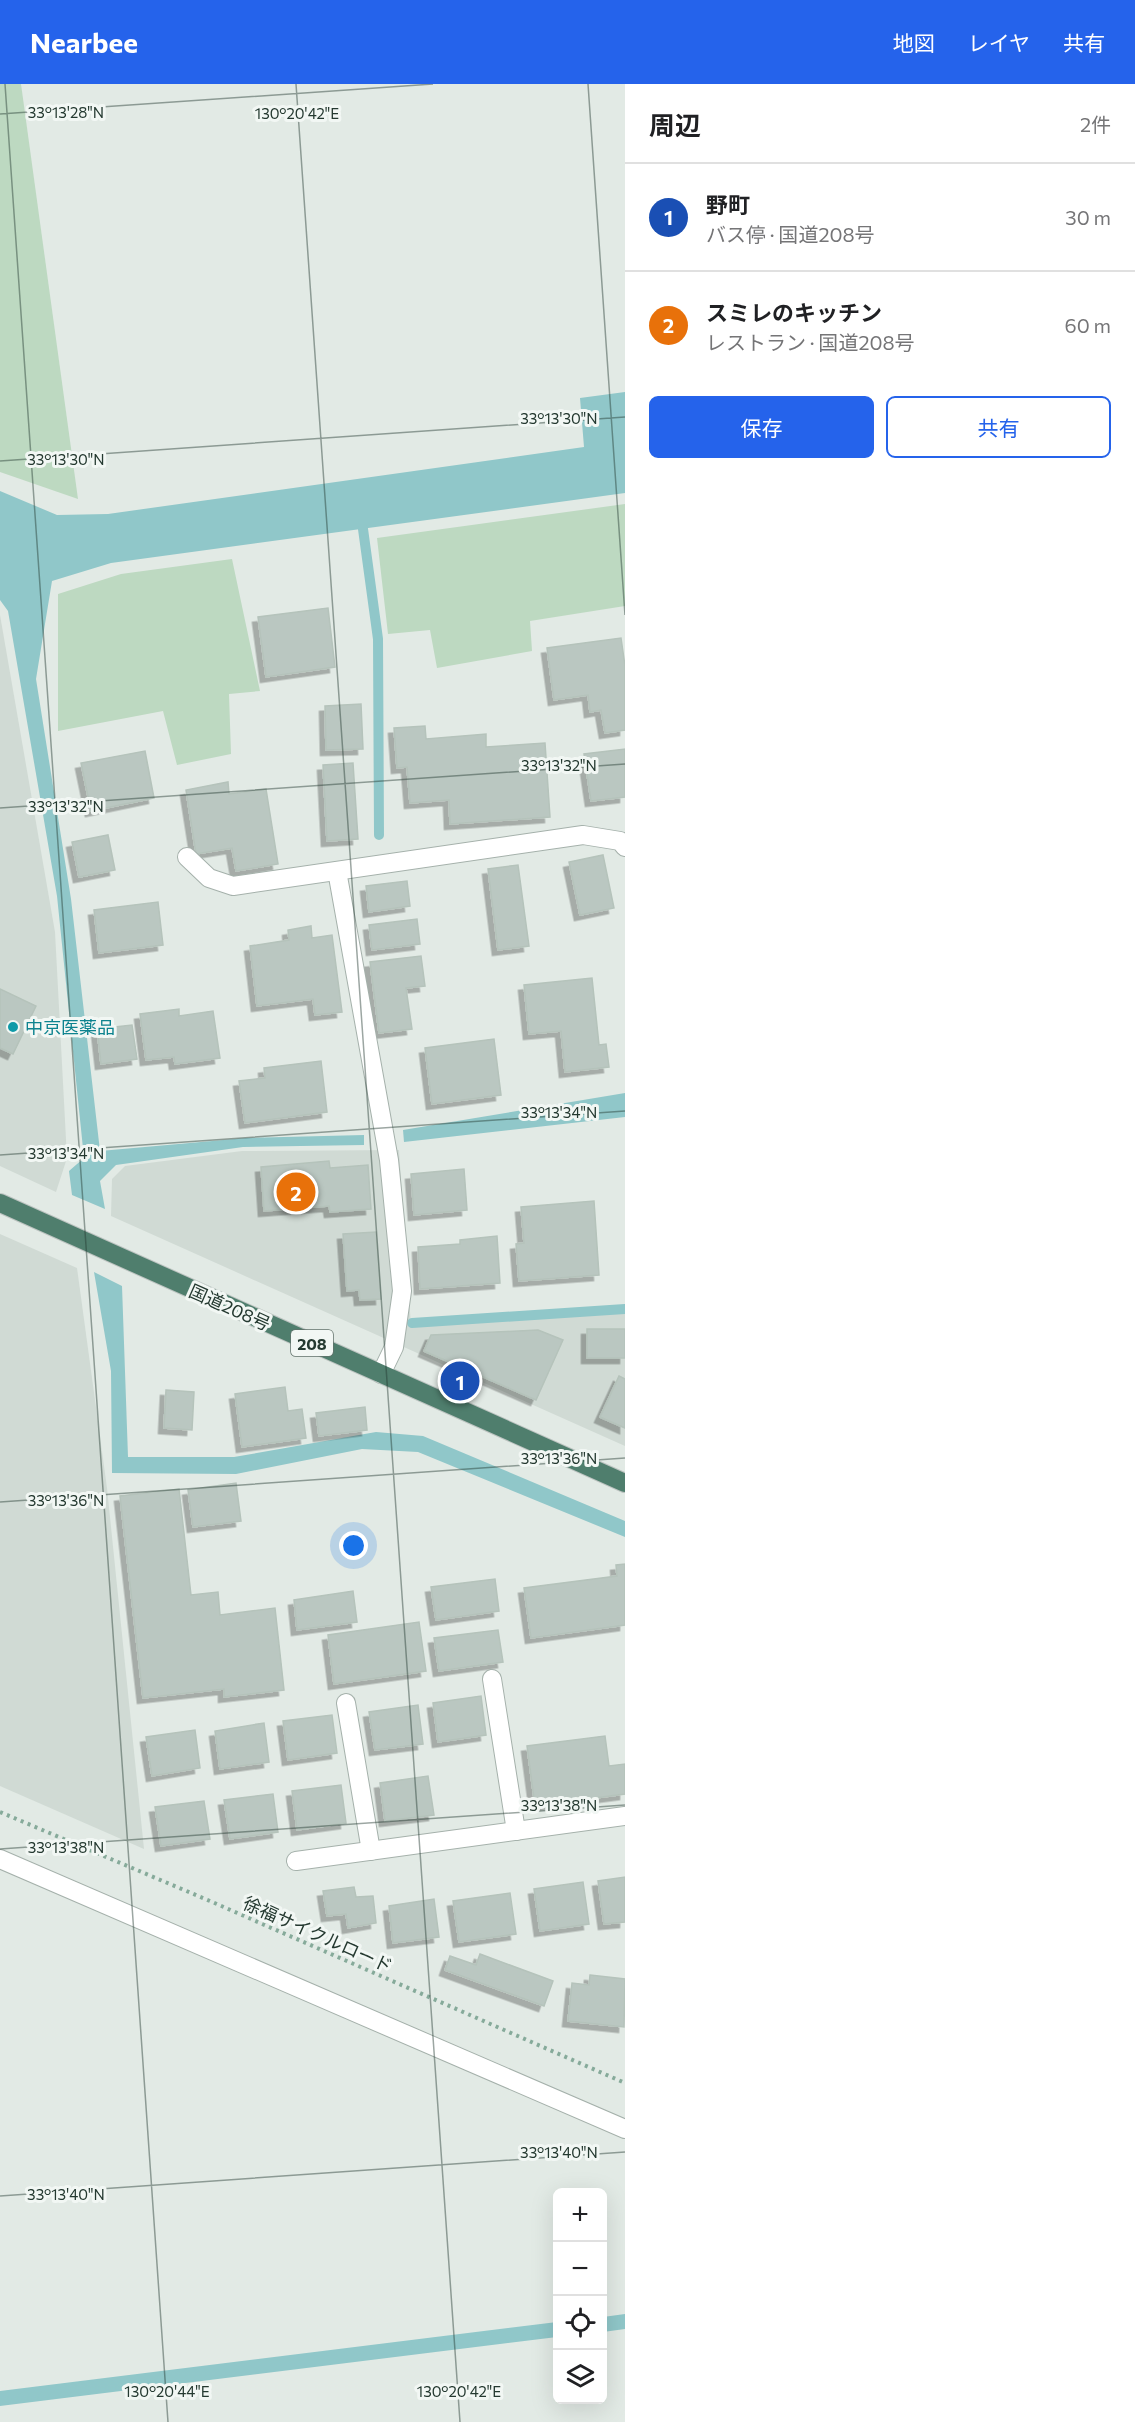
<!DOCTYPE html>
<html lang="ja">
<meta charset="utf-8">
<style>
body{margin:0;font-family:Commissioner,"Noto Sans JP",sans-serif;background:#f6f6f6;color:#202124}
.controls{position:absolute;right:18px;bottom:18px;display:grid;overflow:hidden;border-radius:9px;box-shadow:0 6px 24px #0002}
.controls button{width:54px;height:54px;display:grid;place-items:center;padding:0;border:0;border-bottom:2px solid #e0e0e0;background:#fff;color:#202124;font:30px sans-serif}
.you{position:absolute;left:354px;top:1462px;width:21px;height:21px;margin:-15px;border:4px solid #fff;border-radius:50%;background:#1a73e8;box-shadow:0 0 0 9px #1a73e833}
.badge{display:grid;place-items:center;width:39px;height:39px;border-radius:50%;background:#2563eb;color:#fff;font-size:20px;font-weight:700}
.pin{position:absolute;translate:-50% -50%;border:3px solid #fff;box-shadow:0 2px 6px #0006}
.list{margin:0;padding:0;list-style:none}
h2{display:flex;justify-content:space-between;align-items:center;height:78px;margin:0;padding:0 24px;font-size:26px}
h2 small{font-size:20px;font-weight:400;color:#757577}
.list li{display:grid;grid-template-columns:39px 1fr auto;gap:18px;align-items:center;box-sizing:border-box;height:108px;padding:0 24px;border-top:2px solid #e0e0e0}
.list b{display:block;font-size:22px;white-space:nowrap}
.list p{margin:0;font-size:20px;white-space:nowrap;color:#757577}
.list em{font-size:20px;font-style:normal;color:#757577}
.actions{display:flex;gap:12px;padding:18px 24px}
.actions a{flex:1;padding:14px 0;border:2px solid #2563eb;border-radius:9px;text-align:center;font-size:21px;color:#2563eb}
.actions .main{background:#2563eb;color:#fff}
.icon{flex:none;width:33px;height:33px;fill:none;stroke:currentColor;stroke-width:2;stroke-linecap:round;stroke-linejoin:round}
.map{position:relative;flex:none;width:625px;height:2338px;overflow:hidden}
header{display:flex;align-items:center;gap:36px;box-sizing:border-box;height:84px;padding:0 30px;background:#2563eb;color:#fff}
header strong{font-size:28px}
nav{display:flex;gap:33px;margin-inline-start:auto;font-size:21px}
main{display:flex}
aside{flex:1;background:#fff}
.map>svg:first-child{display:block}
.built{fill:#d0dad4}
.green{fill:#bdd9c1}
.water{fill:#90c7c9}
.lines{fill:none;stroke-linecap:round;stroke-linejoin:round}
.stream{stroke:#90c7c9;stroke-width:10}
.building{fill:#bac7c1;stroke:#b5c3bb;stroke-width:1.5;filter:url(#shadow)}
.minor-casing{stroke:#a5b1ab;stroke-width:20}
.trunk-casing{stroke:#bdc4c1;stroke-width:20}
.path{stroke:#86aa9a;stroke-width:4;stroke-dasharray:3 4.5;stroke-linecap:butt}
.minor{stroke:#fff;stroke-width:18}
.trunk{stroke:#4f7e6d;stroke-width:18}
.ticks{fill:none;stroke:#243930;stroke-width:1.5;stroke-opacity:0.45}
.culture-dot{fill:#0f9aa8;stroke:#f2f7f4;stroke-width:2}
.labels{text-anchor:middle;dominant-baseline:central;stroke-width:6;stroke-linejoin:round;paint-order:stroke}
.shield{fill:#f2f7f4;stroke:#62726b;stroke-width:1.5}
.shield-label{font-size:16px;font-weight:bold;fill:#243930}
.culture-label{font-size:18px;fill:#0d838f;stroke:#f2f7f4;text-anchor:start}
.street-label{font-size:18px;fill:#243930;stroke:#f2f7f4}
.ticks-label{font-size:15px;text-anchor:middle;fill:#243930;stroke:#f2f7f4;stroke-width:6;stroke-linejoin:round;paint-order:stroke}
</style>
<header>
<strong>Nearbee</strong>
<nav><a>地図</a><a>レイヤ</a><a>共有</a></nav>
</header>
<main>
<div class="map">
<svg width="625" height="2338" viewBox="0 0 625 2338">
<defs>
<filter id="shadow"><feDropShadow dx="-5.5" dy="5.5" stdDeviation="0" flood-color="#0004"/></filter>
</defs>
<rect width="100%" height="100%" fill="#e2eae5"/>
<g class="built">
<path d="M0,531L55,848L67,1074L56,1108L0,1082Z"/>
<path d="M399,1066L411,1242L625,1228V1362L111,1132L112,1095L125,1082L242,1067Z"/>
<path d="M0,1150L77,1184L107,1404L144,1765L0,1702Z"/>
</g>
<g class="green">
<path d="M0,0H21L78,415L0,388Z"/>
<path d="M625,420V522L530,537L532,567L437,584L430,546L388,550L377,454Z"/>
<path d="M232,475L260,607L229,610L231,670L177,681L163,627L58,647V510L121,490Z"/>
</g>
<g class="water">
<path d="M625,308V409L111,479L52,497L36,595L71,815L100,1067L246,1054L364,1051V1061L243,1063L116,1081L100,1097L105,1125L72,1111L69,1087L84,1074L57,812L8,527L0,516V407L57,431L108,430L584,363L580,314Z"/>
<path d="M625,1009V1033L404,1058L403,1046Z"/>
<path d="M94,1188L122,1202L128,1373H234L376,1348L423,1352L625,1437V1453L418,1368L362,1365L236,1390L112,1389L111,1287Z"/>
<path d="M625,2230V2245L603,2248V2233Z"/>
<path d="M557,2238V2253L0,2322V2307Z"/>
</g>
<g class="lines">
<g class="stream">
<path d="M363,445L378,555L379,751"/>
<path d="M412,1239L625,1225"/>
</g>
</g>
<g class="building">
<path d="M328,524L335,583L266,593L258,533Z"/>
<path d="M621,554L625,582V646L605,649L601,626L590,628L588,611L554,616L547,564Z"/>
<path d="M361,620L363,665L326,666L325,622Z"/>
<path d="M425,642L426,655L486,650V663L545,659L550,733L450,740L449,716L410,719L407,683L397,684L394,644Z"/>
<path d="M625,665V713L591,717L584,670Z"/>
<path d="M145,667L154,714L91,727L81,679Z"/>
<path d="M353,679L358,755L327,757L323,681Z"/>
<path d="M228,698L229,710L266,705L278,780L236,787L232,764L196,770L186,706Z"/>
<path d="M108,751L115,786L79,793L72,758Z"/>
<path d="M603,771L614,824L580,831L569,778Z"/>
<path d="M518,781L529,862L498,866L488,785Z"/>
<path d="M407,797L410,822L369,828L366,802Z"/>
<path d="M158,818L163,861L99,869L94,826Z"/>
<path d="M417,835L420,860L372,866L369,841Z"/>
<path d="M311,842L312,854L332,851L342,928L315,931L313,915L257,922L250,862L289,856L288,846Z"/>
<path d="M421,872L425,902L406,904L412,945L379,949L370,878Z"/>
<path d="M592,894L599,961L606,960L609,983L565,988L561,947L529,950L524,901Z"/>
<path d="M0,905L36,922L13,970L0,964Z"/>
<path d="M179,925V932L213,927L220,974L175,980L174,973L146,976L140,930Z"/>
<path d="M132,941L137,975L101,980L97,945Z"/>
<path d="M494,955L501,1011L432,1020L425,964Z"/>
<path d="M321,977L327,1028L245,1039L239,997L265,994L264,984Z"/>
<path d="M329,1077L330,1084L368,1081L371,1125L330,1128L329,1122L264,1127L261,1083Z"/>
<path d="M464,1085L467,1126L414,1131L411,1090Z"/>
<path d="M594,1117L599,1191L519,1197L516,1160L524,1159L521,1123Z"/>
<path d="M376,1148L381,1215L360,1216L359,1206L347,1207L343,1150Z"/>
<path d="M497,1152L500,1199L420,1205L418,1163L460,1160V1156Z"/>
<rect x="587" y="1245" width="38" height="29"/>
<path d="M538,1246L563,1256L536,1316L424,1267L431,1251Z"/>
<path d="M619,1292L625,1295V1344L600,1333Z"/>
<path d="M285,1303L288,1327L302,1325L306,1354L242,1363L235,1310Z"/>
<path d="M166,1306L194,1308L192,1346L164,1344Z"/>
<path d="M365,1323L367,1346L319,1352L316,1329Z"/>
<path d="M236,1399L241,1437L193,1443L188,1406Z"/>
<path d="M179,1405L191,1511L218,1508L220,1531L275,1524L284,1606L224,1613V1605L143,1614L120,1412Z"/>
<path d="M625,1480V1541L531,1554L524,1504L617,1492L616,1481Z"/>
<path d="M495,1495L499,1527L436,1536L431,1503Z"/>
<path d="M353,1507L357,1538L297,1546L294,1516Z"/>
<path d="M419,1538L426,1587L334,1600L328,1551Z"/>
<path d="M498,1546L503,1578L439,1587L434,1554Z"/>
<path d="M481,1612L486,1651L438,1658L433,1619Z"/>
<path d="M418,1621L423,1660L375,1666L369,1628Z"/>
<path d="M332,1631L337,1669L288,1676L283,1637Z"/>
<path d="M264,1639L269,1678L220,1685L215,1647Z"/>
<path d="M195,1646L200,1684L152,1692L146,1653Z"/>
<path d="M605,1652L609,1682L625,1680V1710L535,1722L527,1662Z"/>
<path d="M428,1692L434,1731L385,1737L380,1699Z"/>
<path d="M341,1701L346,1739L297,1746L292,1707Z"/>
<path d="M273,1710L278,1748L230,1755L224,1716Z"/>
<path d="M204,1717L210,1755L161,1762L155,1723Z"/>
<path d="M625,1793V1838L604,1840L598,1797Z"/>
<path d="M583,1798L589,1840L540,1847L534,1805Z"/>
<path d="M354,1803L356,1813L373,1812L376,1839L348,1844L346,1830L327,1832L323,1807Z"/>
<path d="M510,1809L516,1850L459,1858L453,1817Z"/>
<path d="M434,1815L439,1853L393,1859L389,1822Z"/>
<path d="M480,1870L553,1897L544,1922L445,1886L450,1872L476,1881Z"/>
<path d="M590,1891L625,1895L624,1943L568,1937L572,1899L589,1901Z"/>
</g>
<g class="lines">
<g class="minor-casing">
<g id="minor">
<path d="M187,773L209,794L233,802L583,751L620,757L625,763"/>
<path d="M337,787L389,1076L402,1207L394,1263L381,1290"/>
<path d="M492,1595L516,1747"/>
<path d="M346,1619L371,1767"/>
<path d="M0,1775L625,2045"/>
<path d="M296,1777L625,1732"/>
</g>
</g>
<g class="trunk-casing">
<path id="trunk" d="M0,1119L625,1399"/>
</g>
<path class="path" d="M0,1728L210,1817L625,1999"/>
<use href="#minor" class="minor"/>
<use href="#trunk" class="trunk"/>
</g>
<path class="ticks" d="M5,0L168,2338M296,0L460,2338M588,0L625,531M0,30L433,0M0,377L625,333M0,724L625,680M0,1071L625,1027M0,1418L625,1374M0,1765L625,1721M0,2112L625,2068"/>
<circle class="culture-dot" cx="13" cy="943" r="6"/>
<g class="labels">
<rect class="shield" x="291" y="1246" width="42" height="26" rx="4.5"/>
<g class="shield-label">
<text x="312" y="1259">208</text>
</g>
<g class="culture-label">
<text x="25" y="943">中京医薬品</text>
</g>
<g class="street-label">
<text transform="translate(230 1223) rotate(24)">国道208号</text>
<text transform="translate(318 1850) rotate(24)">徐福サイクルロード</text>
</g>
</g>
<g class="ticks-label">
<text x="66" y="34">33°13'28"N</text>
<text x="297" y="35">130°20'42"E</text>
<text x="559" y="340">33°13'30"N</text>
<text x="66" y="381">33°13'30"N</text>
<text x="559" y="687">33°13'32"N</text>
<text x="66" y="728">33°13'32"N</text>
<text x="559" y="1034">33°13'34"N</text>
<text x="66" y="1075">33°13'34"N</text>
<text x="559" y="1380">33°13'36"N</text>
<text x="66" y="1422">33°13'36"N</text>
<text x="559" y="1727">33°13'38"N</text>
<text x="66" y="1769">33°13'38"N</text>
<text x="559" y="2074">33°13'40"N</text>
<text x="66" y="2116">33°13'40"N</text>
<text x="167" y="2313">130°20'44"E</text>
<text x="459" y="2313">130°20'42"E</text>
</g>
</svg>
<div class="controls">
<button>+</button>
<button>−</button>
<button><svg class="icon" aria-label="locate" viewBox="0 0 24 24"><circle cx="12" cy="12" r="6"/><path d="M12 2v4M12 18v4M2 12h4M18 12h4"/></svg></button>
<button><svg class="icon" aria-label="layers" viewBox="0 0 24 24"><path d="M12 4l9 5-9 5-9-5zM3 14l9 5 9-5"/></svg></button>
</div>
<div class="you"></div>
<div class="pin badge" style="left:460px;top:1297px;background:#1a4fb4">1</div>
<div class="pin badge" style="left:296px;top:1108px;background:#e8710a">2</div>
</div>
<aside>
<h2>周辺<small>2件</small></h2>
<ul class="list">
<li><span class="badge" style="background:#1a4fb4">1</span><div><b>野町</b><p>バス停 · 国道208号</p></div><em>30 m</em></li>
<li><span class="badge" style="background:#e8710a">2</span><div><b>スミレのキッチン</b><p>レストラン · 国道208号</p></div><em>60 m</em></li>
</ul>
<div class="actions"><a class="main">保存</a><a>共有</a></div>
</aside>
</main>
